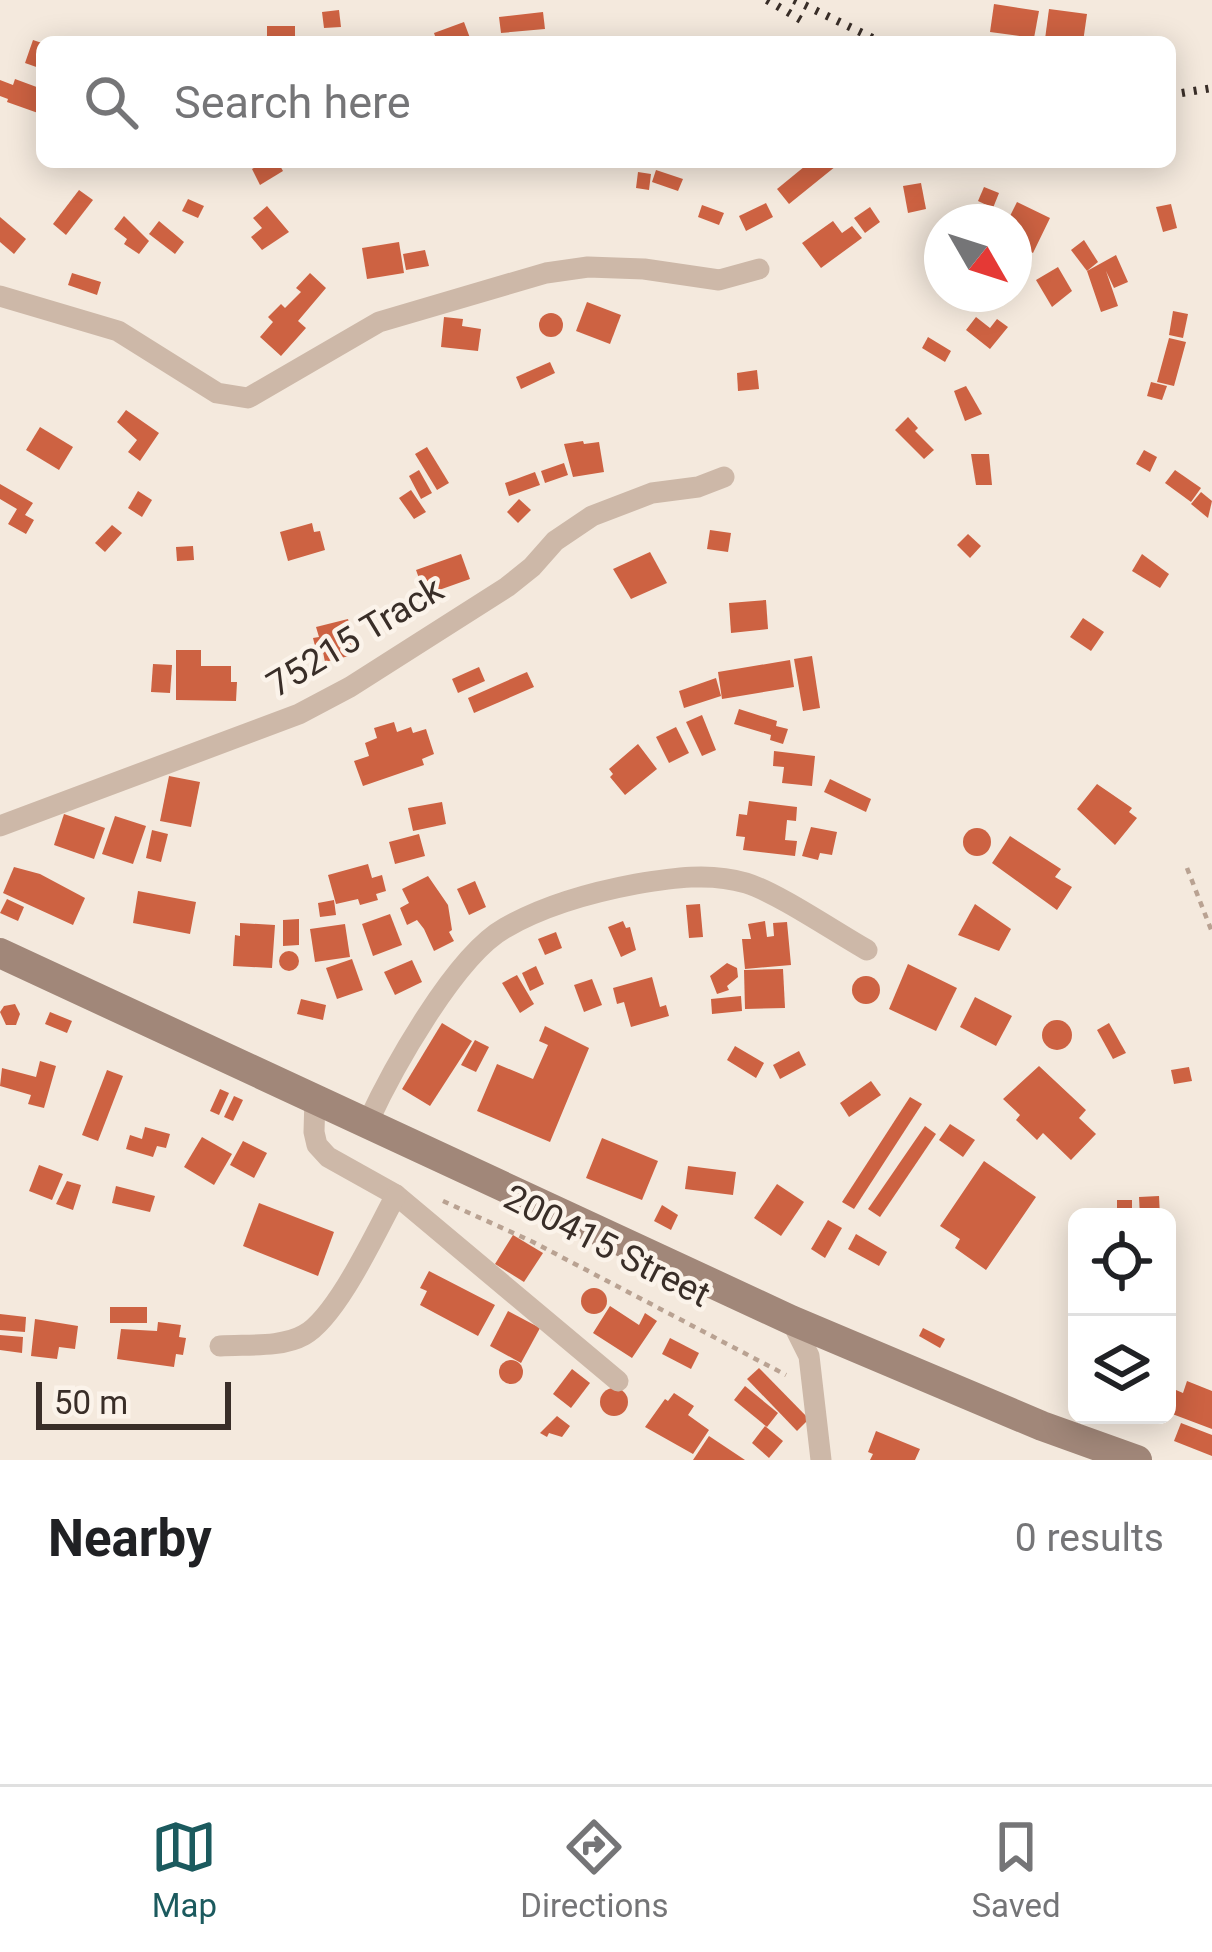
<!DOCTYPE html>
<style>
body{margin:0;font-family:Roboto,sans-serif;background:#f2f2f2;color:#202124}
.controls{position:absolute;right:36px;bottom:36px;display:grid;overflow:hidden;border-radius:18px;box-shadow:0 6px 30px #0003}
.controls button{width:108px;height:108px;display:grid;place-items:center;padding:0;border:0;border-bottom:3px solid #e0e0e0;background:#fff;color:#202124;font:60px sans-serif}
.compass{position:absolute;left:924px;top:204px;width:108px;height:108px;border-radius:50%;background:#fff;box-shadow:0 6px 30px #0003;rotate:129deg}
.scale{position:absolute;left:36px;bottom:30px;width:195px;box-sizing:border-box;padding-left:12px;border:6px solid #392e28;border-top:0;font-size:33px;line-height:42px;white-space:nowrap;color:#392e28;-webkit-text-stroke:9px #fbf3ea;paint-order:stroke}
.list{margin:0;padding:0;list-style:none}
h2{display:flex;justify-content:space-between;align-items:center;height:156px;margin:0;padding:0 48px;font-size:51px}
h2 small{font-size:39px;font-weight:400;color:#757577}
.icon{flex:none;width:66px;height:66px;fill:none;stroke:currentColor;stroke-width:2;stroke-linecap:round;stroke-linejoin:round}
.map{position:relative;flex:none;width:1212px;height:1460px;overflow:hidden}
.search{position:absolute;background:#fff;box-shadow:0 6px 30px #0003;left:36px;right:36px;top:36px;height:132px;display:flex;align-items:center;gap:30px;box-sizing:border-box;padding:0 42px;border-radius:18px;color:#757577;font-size:45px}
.sheet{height:324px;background:#fff}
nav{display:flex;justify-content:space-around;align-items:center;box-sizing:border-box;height:168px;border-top:3px solid #e0e0e0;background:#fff;font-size:33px;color:#757577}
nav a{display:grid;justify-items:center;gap:6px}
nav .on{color:#1b5a5e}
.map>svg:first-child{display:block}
.building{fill:#cd6242}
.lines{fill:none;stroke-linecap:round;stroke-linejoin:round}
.path{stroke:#b9a292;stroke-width:4.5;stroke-dasharray:6 6;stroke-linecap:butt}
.street{stroke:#cdb8a8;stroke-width:21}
.secondary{stroke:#a18779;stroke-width:30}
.rail{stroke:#392e28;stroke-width:8;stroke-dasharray:3 9;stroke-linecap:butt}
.labels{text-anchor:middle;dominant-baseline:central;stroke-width:9;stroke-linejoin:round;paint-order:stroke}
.street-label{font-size:36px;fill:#392e28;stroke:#fbf3ea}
</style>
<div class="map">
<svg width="1212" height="1460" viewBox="0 0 1212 1460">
<rect width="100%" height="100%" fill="#f4e9dd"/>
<g class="building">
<path d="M994,4L1039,11L1034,38L990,32Z"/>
<path d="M1049,9L1087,14L1083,42L1045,39Z"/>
<path d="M339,10L341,27L324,28L322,12Z"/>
<path d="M543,12L545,29L501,33L499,17Z"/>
<path d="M464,22L470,38L437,42L434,33Z"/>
<rect x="267" y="26" width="28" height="16"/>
<path d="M33,40L42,43V69L25,63Z"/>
<path d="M15,79L42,89L38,113L7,102L8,99L0,96V80L13,85Z"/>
<path d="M265,162H278L283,171L260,185L252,169Z"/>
<path d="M810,162H841L789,204L777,189Z"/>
<path d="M656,170L683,179L678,191L652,182Z"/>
<path d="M638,172L651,174L649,190L636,188Z"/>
<path d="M921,183L926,209L908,213L903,186Z"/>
<path d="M984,187L999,193L993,208L978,201Z"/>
<path d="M79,190L93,200L66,235L53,224Z"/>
<path d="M188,199L204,206L198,218L182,211Z"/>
<path d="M1017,202L1050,218L1033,253L1014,243V222H1007Z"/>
<path d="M766,203L773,217L746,231L739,216Z"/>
<path d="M1171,204L1177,228L1163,232L1156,207Z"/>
<path d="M702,205L724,213L719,225L698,217Z"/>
<path d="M267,206L289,232L262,250L251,237L262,228L253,218Z"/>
<path d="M870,207L880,222L865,233L854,218Z"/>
<path d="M124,216L149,241L139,254L124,244L127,239L114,229Z"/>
<path d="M0,217L26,239L14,254L0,242Z"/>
<path d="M159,221L184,242L175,254L149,234Z"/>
<path d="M833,221L842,233L852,226L862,238L821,268L802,243Z"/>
<path d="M1084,240L1098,262L1087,271L1071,250Z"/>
<path d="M399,242L404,273L367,279L362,248Z"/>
<path d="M425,250L429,266L406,270L403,254Z"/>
<path d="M1116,255L1128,282L1114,288L1106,271L1118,306L1101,312L1087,271Z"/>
<path d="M1058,267L1072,291L1052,307L1036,280Z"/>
<path d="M72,273L101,282L97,295L68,285Z"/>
<path d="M310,273L326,288L298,321L306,328L281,356L260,337L273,322L268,317L281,304L285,308L301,292L296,288Z"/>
<path d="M587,302L621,315L610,344L576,331Z"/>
<path d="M1173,311L1188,314L1183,338L1169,335Z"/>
<circle cx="551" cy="325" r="12"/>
<path d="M444,317L463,319L462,326L481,329L478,351L441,347Z"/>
<path d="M976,317L990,328L997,319L1008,327L990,349L966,330Z"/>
<path d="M928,337L951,351L945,362L922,348Z"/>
<path d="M1169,338L1186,342L1174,386L1157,382Z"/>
<path d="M550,362L555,373L521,389L516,377Z"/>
<path d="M757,370L759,389L738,391L737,373Z"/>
<path d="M1151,382L1167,386L1162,400L1147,396Z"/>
<path d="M966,386L982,414L965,421L954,391Z"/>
<path d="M126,410L159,433L140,461L128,452L137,440L117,422Z"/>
<path d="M908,417L918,428L915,431L934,450L924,459L895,430Z"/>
<path d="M40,427L73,447L59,470L26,450Z"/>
<path d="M583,441L584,444L599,442L604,472L573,477L564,444Z"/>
<path d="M427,447L449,483L437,490L415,454Z"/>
<path d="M1144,450L1157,457L1150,472L1136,464Z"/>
<path d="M971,454H989L992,485H976Z"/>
<path d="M564,463L568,475L545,483L541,471Z"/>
<path d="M419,470L432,493L421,499L409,476Z"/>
<path d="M1175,470L1201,488L1191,502L1165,483Z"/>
<path d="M535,472L540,485L509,496L505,483Z"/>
<path d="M0,484L33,503L25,515L34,520L26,534L8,524L17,509L0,499Z"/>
<path d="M411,490L426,512L414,519L399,498Z"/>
<path d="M138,491L152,500L142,517L128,508Z"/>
<path d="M1201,492L1212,501L1208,518L1191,504Z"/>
<path d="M519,499L531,510L518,523L507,512Z"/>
<path d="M312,523L314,532L320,531L325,550L288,561L280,532Z"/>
<path d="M112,525L122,533L105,552L95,543Z"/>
<path d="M710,530L731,533L728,552L707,549Z"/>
<path d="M968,534L981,546L970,558L957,545Z"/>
<path d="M193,546L194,560L177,561L176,547Z"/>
<path d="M650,552L667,583L631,599L613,569Z"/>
<path d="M461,554L470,579L425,595L416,570Z"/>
<path d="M1142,554L1169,574L1160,588L1132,571Z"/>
<path d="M766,600L768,629L731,633L729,603Z"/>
<path d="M1083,618L1104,632L1091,651L1070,637Z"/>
<path d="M348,619L357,654L325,662L323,652L317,654L313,638L319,637L316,627Z"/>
<path d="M176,650H201V666H231V682H237L236,701L176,700Z"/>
<path d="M812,656L820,708L803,711L794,659Z"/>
<path d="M790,660L794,687L722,699L718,672Z"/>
<path d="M153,664L172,665L170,693L151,692Z"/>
<path d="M479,667L485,681L458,693L452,679Z"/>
<path d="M527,672L534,687L474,713L468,698Z"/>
<path d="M716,678L721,696L684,708L679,691Z"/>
<path d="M739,709L777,721L776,726L788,729L783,744L770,740L771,735L734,724Z"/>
<path d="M702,715L716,750L702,756L686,722Z"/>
<path d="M394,722L397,732L411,727L413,733L426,729L434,754L422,759L424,765L363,786L354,761L369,756L365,743L377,738L374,728Z"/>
<path d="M676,727L689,753L669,763L656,737Z"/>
<path d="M638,744L657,769L625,795L610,777L613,774L609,769Z"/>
<path d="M774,751L815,756L812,786L782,783L784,767L773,766Z"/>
<path d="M169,776L200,782L191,827L160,821Z"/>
<path d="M830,779L871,799L866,812L824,792Z"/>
<path d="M1097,784L1132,808L1129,812L1137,818L1115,845L1077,809Z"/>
<path d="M749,801L797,807L796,821L787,820L785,840L797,841L795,856L743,850L745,837L736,836L739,814L747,815Z"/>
<path d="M442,802L446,824L413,831L408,808Z"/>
<path d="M64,814L105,828L94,859L54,845Z"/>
<path d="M115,816L146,826L133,864L102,854Z"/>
<path d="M811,827L837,832L832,855L820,853L818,860L802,856Z"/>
<circle cx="977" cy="842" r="14"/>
<path d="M152,830L168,834L161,862L146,858Z"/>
<path d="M419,834L425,856L395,864L389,842Z"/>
<path d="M1010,836L1061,869L1055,877L1072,887L1057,910L992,863Z"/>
<path d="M368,864L372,878L382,875L386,891L376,894L378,900L360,905L358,899L336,904L328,875Z"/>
<path d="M14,867L40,874L85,898L73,925L3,893Z"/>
<path d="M428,876L448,905L452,930L449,932L454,941L434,951L424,929L417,920L407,925L400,908L409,903L402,889Z"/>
<path d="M475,881L486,907L469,915L457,889Z"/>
<path d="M138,891L196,902L190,934L133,923Z"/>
<path d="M7,899L24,907L18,921L0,913Z"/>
<path d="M334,900L336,915L320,917L318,903Z"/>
<path d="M700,904L703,937L689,938L686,905Z"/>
<path d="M975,904L1011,929L999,951L958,935Z"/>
<path d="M390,914L402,945L373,956L362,924Z"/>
<path d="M299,919V945L283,946V920Z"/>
<path d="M623,921L626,928L630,927L636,950L621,957L608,927Z"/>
<path d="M765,921L767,937L774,936L773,923L787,922L791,965L745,969L742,939H751L748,924Z"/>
<path d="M240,923L275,925L272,968L233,966L235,935L240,936Z"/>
<path d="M345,924L350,957L315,962L310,929Z"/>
<path d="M556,932L562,948L545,955L538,939Z"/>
<circle cx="289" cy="961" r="10"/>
<path d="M352,959L363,990L337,999L326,968Z"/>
<path d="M412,960L422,982L395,995L384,972Z"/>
<path d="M727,963L737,968L738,977L727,986L729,990L717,994L710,976Z"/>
<path d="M908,964L957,988L936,1031L889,1009Z"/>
<path d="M536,966L544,984L530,991L522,973Z"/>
<path d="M783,969L785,1008L745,1009L744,970Z"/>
<path d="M517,975L534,1004L520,1013L502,983Z"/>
<circle cx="866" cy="990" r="14"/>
<path d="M652,977L660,1007L666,1005L669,1016L631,1027L624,1002L617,1004L613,988Z"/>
<path d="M592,979L602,1005L584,1012L574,985Z"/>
<path d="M741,996L742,1011L712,1014L711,999Z"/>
<path d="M975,997L1012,1016L996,1046L960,1027Z"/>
<path d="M301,999L326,1005L323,1020L297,1014Z"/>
<path d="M15,1004L20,1014L16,1025H6L0,1012L4,1006Z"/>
<path d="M50,1012L72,1021L67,1033L45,1024Z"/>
<circle cx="1057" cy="1035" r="15"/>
<path d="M442,1023L472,1041L430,1106L402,1089Z"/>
<path d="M1109,1023L1126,1053L1113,1059L1097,1030Z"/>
<path d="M545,1026L589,1048L550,1142L477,1111L497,1064L533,1079L548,1045L539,1041Z"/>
<path d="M475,1040L489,1047L476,1072L461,1065Z"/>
<path d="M735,1046L764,1063L756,1078L727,1060Z"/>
<path d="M799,1051L806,1065L780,1079L773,1065Z"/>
<path d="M40,1061L56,1066L44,1108L28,1104L31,1095L0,1086L2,1068L36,1077Z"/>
<path d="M1039,1066L1086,1110L1079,1118L1096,1134L1071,1160L1043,1133L1037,1140L1016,1120L1020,1115L1003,1099Z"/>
<path d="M1189,1067L1192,1081L1174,1084L1171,1070Z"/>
<path d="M107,1070L123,1076L98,1141L82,1135Z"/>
<path d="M871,1081L881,1095L849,1117L840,1103Z"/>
<path d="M220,1089L229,1093L219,1115L210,1111Z"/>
<path d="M234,1096L243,1100L233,1121L224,1117Z"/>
<path d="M910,1097L922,1104L854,1209L842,1202Z"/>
<path d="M950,1124L975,1140L963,1157L939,1140Z"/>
<path d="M925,1126L936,1134L880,1217L868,1209Z"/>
<path d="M145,1127L170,1134L166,1148L157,1146L153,1157L126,1149L130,1135L142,1139Z"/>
<path d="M202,1137L232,1154L214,1185L184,1167Z"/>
<path d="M602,1138L658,1161L642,1200L586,1178Z"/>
<path d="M243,1141L267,1153L254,1178L230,1165Z"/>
<path d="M984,1161L1036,1197L986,1270L955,1248L960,1239L940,1226Z"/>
<path d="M39,1165L63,1174L52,1200L29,1191Z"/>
<path d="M688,1166L736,1172L733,1195L685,1189Z"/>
<path d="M67,1181L81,1185L73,1210L56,1204Z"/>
<path d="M777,1184L804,1202L781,1236L754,1218Z"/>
<path d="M116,1186L155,1196L150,1212L112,1203Z"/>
<path d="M1159,1196L1160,1217H1140L1139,1197Z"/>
<rect x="1117" y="1200" width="15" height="17"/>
<path d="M259,1203L334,1232L318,1276L243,1246Z"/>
<path d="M662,1205L678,1215L671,1230L654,1221Z"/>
<path d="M828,1220L842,1228L825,1258L811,1249Z"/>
<path d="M856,1234L887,1252L879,1266L848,1249Z"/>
<path d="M513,1235L543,1253L524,1282L495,1264Z"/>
<path d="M429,1271L495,1305L478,1336L420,1305L427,1291L420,1288Z"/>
<circle cx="594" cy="1301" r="13"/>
<path d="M610,1306L639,1325L645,1313L657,1321L632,1358L593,1333Z"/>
<rect x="110" y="1307" width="37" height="16"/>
<path d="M508,1311L540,1328L521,1363L490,1346Z"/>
<path d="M0,1314L26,1317L25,1332L0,1330Z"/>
<path d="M35,1319L78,1326L75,1349L59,1347L57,1359L31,1356Z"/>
<path d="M158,1322L181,1325L179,1337L186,1338L183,1355L176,1354L174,1367L117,1359L121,1329L157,1331Z"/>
<path d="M923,1328L945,1339L940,1348L919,1336Z"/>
<path d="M0,1335L23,1337L22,1353L0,1350Z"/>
<path d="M670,1338L699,1353L691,1369L662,1354Z"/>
<circle cx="511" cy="1372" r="12"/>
<path d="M759,1368L809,1419L797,1431L747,1379Z"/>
<path d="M572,1369L590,1383L571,1408L553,1394Z"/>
<path d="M1187,1381L1212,1391V1429L1167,1412L1176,1390L1183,1393Z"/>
<path d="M745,1386L778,1413L767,1427L734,1400Z"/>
<circle cx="614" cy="1402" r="14"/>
<path d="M674,1393L694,1406L688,1415L709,1430L693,1454L645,1427L665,1399L668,1401Z"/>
<path d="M557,1416L570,1426L562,1437L549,1433L547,1437L540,1433Z"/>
<path d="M1181,1423L1212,1435V1456L1174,1441Z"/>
<path d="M765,1426L783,1441L769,1458L752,1443Z"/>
<path d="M876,1431L920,1449L915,1460H870L873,1454L868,1452Z"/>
<path d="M709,1436L745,1460H693Z"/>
</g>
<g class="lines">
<g class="path">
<path d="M1187,868L1212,932"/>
<path d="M443,1201L533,1242L786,1375"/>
</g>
<g class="street">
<path d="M0,296L118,331L217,393L248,398L379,322L546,273L588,267L644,269L719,280L759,269"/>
<path d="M0,826L299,714L350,687L507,587L532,567L555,541L592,516L652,493L698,487L724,477"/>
<path d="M315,1098L314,1132L317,1145L328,1157L396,1195L618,1381"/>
<path d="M368,1122C392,1070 455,956 505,928C543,906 593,892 636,884C672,878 710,872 746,883C778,893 835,932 867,950"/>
<path d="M791,1320L809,1356L821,1460"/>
<path d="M220,1346C246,1344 281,1348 304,1335C337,1317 377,1230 396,1195"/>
</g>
<path class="secondary" d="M0,953L791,1320L1042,1426L1137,1460"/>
<g class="rail">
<path d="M767,0L808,24"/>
<path d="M794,0L881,42"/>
<path d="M1170,95L1212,88"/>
</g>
</g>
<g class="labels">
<g class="street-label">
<text transform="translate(355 637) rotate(-31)">75215 Track</text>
<text transform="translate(607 1246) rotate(27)">200415 Street</text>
</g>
</g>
</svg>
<div class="controls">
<button><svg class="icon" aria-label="locate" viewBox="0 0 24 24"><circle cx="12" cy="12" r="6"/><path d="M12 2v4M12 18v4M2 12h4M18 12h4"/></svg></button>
<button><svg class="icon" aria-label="layers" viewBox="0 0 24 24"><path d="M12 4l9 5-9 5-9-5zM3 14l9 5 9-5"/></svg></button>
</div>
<svg class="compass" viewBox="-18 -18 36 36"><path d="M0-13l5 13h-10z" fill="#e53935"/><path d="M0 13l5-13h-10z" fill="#757577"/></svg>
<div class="scale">50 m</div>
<div class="search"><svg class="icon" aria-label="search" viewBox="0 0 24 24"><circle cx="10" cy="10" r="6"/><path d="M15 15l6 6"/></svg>Search here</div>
</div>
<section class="sheet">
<h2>Nearby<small>0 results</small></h2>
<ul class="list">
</ul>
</section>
<nav>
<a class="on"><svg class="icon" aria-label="map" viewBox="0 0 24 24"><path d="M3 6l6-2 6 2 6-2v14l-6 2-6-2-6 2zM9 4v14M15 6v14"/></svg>Map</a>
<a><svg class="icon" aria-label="directions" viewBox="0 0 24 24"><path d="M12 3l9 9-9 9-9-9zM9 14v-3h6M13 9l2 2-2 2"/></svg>Directions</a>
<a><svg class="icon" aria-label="saved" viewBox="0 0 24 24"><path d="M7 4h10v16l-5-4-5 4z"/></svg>Saved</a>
</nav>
